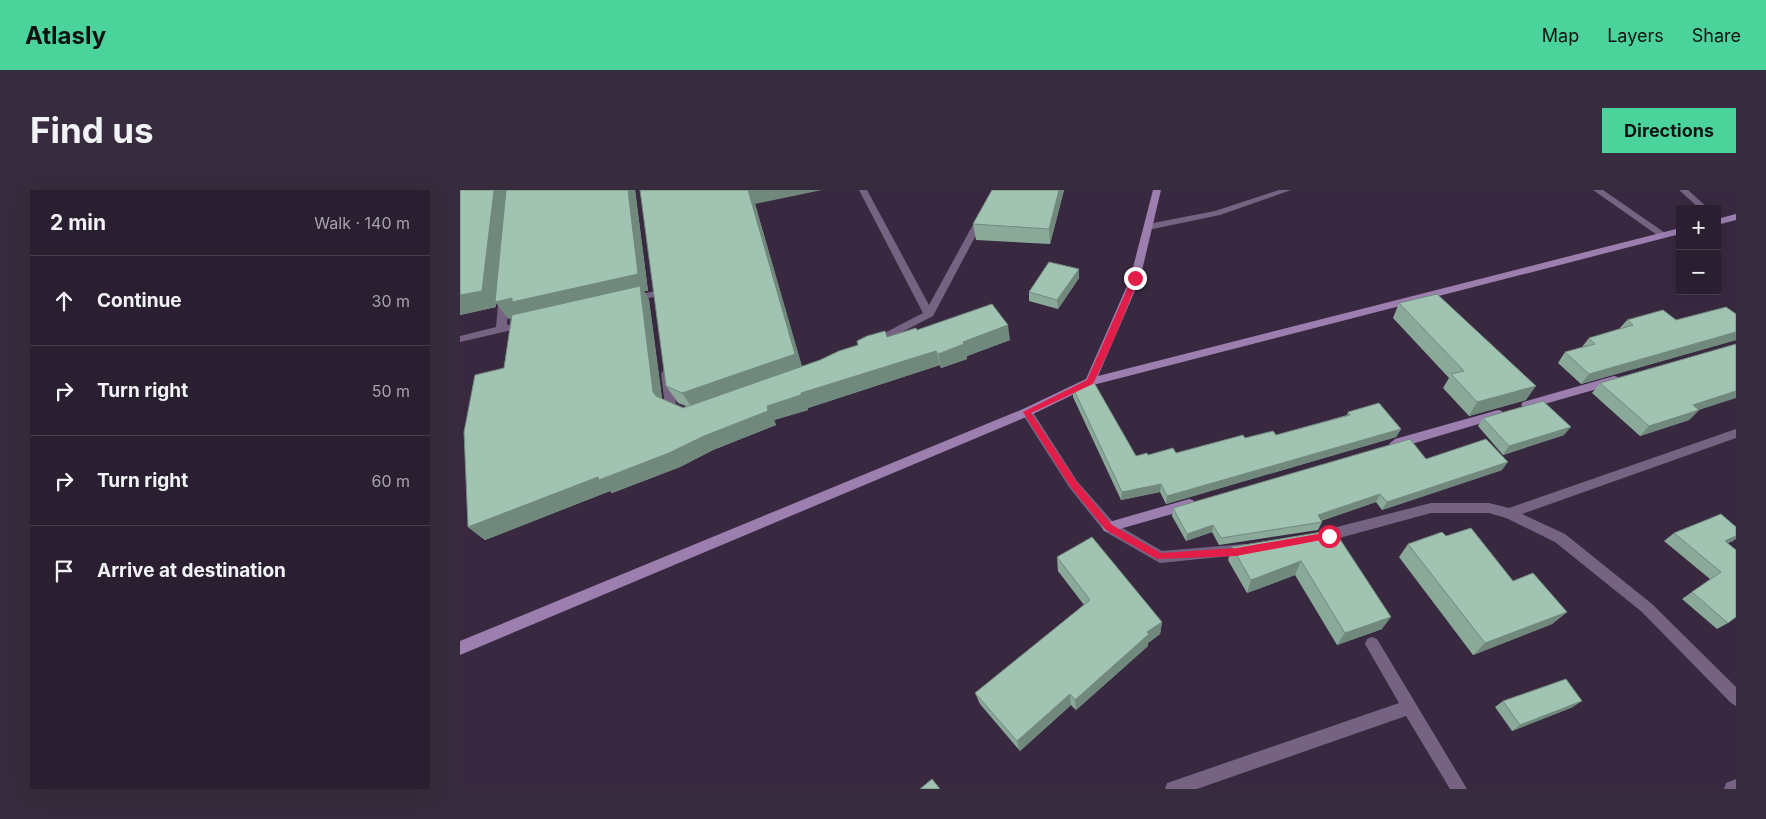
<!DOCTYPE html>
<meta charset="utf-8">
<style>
body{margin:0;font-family:Inter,sans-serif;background:#362c3d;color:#f1f3f6}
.controls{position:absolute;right:15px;top:15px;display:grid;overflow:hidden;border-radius:0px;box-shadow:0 5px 20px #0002}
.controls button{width:45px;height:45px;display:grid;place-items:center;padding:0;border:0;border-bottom:1px solid #463d4d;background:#2a1f31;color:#f1f3f6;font:25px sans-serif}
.stop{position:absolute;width:15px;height:15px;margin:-11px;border:4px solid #e11d48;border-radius:50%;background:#fff}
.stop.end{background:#e11d48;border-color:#fff;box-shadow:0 1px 5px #0008}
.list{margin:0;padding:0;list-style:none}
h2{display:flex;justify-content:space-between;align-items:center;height:65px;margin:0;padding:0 20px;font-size:21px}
h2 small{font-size:16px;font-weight:400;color:#a5a2ab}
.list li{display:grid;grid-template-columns:32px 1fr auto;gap:15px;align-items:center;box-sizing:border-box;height:90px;padding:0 20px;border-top:1px solid #463d4d}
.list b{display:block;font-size:19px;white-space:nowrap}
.list em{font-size:16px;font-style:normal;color:#a5a2ab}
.icon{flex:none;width:28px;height:28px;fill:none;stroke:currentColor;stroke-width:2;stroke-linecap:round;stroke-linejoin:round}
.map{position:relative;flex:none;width:1276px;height:599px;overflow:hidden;border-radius:0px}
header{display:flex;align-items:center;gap:30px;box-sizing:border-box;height:70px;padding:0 25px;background:#4ad49c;color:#111}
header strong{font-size:24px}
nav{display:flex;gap:28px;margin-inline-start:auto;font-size:18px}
.intro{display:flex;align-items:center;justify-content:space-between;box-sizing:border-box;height:120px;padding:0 30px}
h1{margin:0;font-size:35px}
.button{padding:12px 22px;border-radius:0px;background:#4ad49c;color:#111;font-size:18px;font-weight:700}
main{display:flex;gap:30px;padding:0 30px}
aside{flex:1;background:#2a1f31;border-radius:0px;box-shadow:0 5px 20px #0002}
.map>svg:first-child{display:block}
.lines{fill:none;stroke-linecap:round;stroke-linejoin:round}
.street{fill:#756381;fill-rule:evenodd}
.secondary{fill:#9c7faf;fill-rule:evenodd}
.wall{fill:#8aa999}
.shaded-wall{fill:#71897d}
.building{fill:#a1c4b2;stroke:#71897d}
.route{fill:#e11d48}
</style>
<header>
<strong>Atlasly</strong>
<nav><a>Map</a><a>Layers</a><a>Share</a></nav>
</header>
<div class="intro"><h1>Find us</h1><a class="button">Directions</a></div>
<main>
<aside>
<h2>2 min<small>Walk · 140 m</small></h2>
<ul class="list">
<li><svg class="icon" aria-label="ahead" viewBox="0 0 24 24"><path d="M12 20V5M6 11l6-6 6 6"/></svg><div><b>Continue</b></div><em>30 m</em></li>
<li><svg class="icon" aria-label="right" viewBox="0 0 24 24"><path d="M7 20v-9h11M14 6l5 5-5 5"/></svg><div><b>Turn right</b></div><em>50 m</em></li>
<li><svg class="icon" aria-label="right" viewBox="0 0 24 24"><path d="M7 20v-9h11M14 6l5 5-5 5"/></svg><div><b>Turn right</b></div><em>60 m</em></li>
<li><svg class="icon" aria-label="arrive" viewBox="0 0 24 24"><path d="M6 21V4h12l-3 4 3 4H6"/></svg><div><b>Arrive at destination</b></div></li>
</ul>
</aside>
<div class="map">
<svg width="1276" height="599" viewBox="0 0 1276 599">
<rect width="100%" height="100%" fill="#382941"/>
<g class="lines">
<g class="street">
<path d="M399,0H407L469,115L532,0H540L473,126L413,157L409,155L408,153L409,151L463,123Z"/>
<path d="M819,0H831L760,25L688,40L684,37L688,34L755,21Z"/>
<path d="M1133,0H1143L1208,45L1206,47H1200Z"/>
<path d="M1219,0H1228L1249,19H1240Z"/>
<path d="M195,101L200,104L198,106L171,112L166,109L167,107Z"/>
<path d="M44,102L49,105L47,135L66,131L70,132L71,134L70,136L0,152V146L36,137L39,105Z"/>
<path d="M206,179L211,183L216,214L226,218L228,221L226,224C220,226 209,222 205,216L201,183Z"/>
<path d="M567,218L571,219L617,291L654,333L702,361L785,354L790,356L792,360L790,364L700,373L644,341L609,297L563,225L561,222L563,219Z"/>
<path d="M1276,239V248L1062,324L1105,344L1192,414L1276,497V516L1271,513L1182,422L1095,352L1046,328L1029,323H971L861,353L856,351L854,347L856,343L861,341L971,313H1029L1049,318Z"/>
<path d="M912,447L917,449L1007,599H990L946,526L737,599H705L707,593L713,591L939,513L905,454L907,449Z"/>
<path d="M1276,589V599H1264L1266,593Z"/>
</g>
<g class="secondary">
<path d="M693,0H701L680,89L638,186L1220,38V44L633,195L571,225L0,465V451L563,219L626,189L670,89Z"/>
<path d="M1276,24V30L1257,35V29Z"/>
<path d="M1154,186L1158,187L1160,190L1158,193L1067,219L1061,215L1063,212Z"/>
<path d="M1038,220L1042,221L1044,224L1042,227L935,259L929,254L935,249Z"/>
<path d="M729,309L733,310L735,314L733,318L649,342L644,341L642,337L644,333L649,332Z"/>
</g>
</g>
<g class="wall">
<path d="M0,0H175L188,101H184L189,110L202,209L223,218L226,216L218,213L206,196L295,14L342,177L427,147L457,140L550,150L507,166V169L481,178L480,175L348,218V220L314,230L316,235L253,260L220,277L152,303L150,301L25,350L8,337L44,178L51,128L49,129L36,113V117L0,125Z"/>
<path d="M532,0H604L590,54L516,50L513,34Z"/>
<path d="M619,79V88L598,119L569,111V102Z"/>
<path d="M939,113L1066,210L1009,226L983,198L989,188L933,128Z"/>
<path d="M1276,124V150L1121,194L1098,173L1105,162L1122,157L1129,148L1159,139L1167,130H1216Z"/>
<path d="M1140,193L1239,220L1229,230L1180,246L1132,203Z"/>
<path d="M613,198L676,266L716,263L785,248L816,245L887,225L888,222L941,239L936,247L706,314L700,302L661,310L613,207Z"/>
<path d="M1023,228L1104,245L1043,265L1018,236Z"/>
<path d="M966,269L1042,280L922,320L916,312L861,331L862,332L858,340L759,355L752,342L726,351L712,326L713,318Z"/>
<path d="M874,340L922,439L877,455L835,385L787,403L768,370L772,357Z"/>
<path d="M1214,343L1273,351L1268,353V433L1257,439L1222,409L1250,389L1204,351Z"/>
<path d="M986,346L1053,391L1107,422L1092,434L1013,465L939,367L948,354Z"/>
<path d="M597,367L702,432L700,444L688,453V456L616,520L611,515L560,561L520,514L515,503L624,415L598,381Z"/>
<path d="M1043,511L1113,517L1052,541L1035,517Z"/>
</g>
<g class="shaded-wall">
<path d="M34,0H175L188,101H184L189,110L203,216L63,126L49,129L36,113V117L0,125V105Z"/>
<path d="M288,0H362L295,14L343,180L233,219L222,203Z"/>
<path d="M599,0H604L590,54L589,39Z"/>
<path d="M619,79V88L598,119L597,110Z"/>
<path d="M548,135L550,150L507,166V169L481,178L478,164L503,152Z"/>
<path d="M1276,142V150L1121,194L1129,184Z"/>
<path d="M476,161L480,175L348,218V220L314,230L316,235L253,260L220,277L152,303L150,301L25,350L8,337L341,203Z"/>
<path d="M1076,196L1066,210L1009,226L1017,212Z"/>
<path d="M1276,201V208L1239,220L1229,230L1180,246L1189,236L1233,215Z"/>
<path d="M1111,237L1104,245L1043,265L1049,256Z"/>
<path d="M941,239L936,247L706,314L707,306Z"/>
<path d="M1048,272L1042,280L922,320L927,312Z"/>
<path d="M701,294L700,302L661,310L662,302Z"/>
<path d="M920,304L916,312L854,333L858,325Z"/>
<path d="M753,335L752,342L726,351L727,344Z"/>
<path d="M1276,346V349L1273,351L1254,358L1265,351Z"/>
<path d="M841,371L835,385L787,403L791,390Z"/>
<path d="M1107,422L1092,434L1013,465L1025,453Z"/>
<path d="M931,427L922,439L877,455L885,443Z"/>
<path d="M702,432L700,444L688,453V456L616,520L615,510L687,442Z"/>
<path d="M610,504L611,515L560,561L557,551Z"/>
<path d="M1122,511L1113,517L1052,541L1060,535Z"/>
</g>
<g class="building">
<path d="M0,0H34L22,101L0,105Z"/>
<path d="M46,0H168L178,84L52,112V108L35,112Z"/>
<path d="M180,0H288L335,164L222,203L206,196Z"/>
<path d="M532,0H599L589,39L513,34Z"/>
<path d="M589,72L619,79L597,110L569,102Z"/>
<path d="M180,96L193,202L196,206L223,218L360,170L379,161L398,155L397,151L407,146L425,141L427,147L456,138L457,140L532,114L548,135L503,152L504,154L478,164L476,161L341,203V205L307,216L308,221L244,246L209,263L139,290L138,287L8,337L4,242L15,185L44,178L52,125Z"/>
<path d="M977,104L1076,196L1017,212L991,184L1004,181L939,113Z"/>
<path d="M1266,117L1276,124V142L1129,184L1105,162L1135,154L1129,148L1173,135L1167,130L1203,120L1216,130Z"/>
<path d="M1276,154V201L1233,215L1239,220L1189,236L1140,193Z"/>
<path d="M632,189L676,266L687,263L688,265L713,258L716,263L783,245L785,248L813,241L816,245L890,225L888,222L919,213L941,239L707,306L701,294L662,302L613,198Z"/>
<path d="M1083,211L1111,237L1049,256L1023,228Z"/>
<path d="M950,249L966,269L1026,249L1048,272L927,312L920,304L858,325L862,332L761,348L753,335L727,344L713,318Z"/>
<path d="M1261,324L1276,337V346L1265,351L1276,360V427L1268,433L1232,402L1261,382L1214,343Z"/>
<path d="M1011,338L1053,391L1073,383L1107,422L1025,453L948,354L982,342L986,346Z"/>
<path d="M874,340L931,427L885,443L841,371L791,390L772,357Z"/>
<path d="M632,347L702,432L687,442L689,444L615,510L610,504L557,551L515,503L630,410L597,367Z"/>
<path d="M1106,489L1122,511L1060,535L1043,511Z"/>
<path d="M472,589L480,599H460Z"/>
</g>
<path class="route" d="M675,87L679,88L652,154L633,194L571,223L616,291L652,335L701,363L776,358L869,342L872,343V348L776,366L697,369L646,340L610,296L563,222L627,190L672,88Z"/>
</svg>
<div class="controls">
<button>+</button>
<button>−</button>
</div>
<div class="stop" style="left:869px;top:346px"></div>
<div class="stop end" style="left:675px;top:88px"></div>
</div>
</main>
